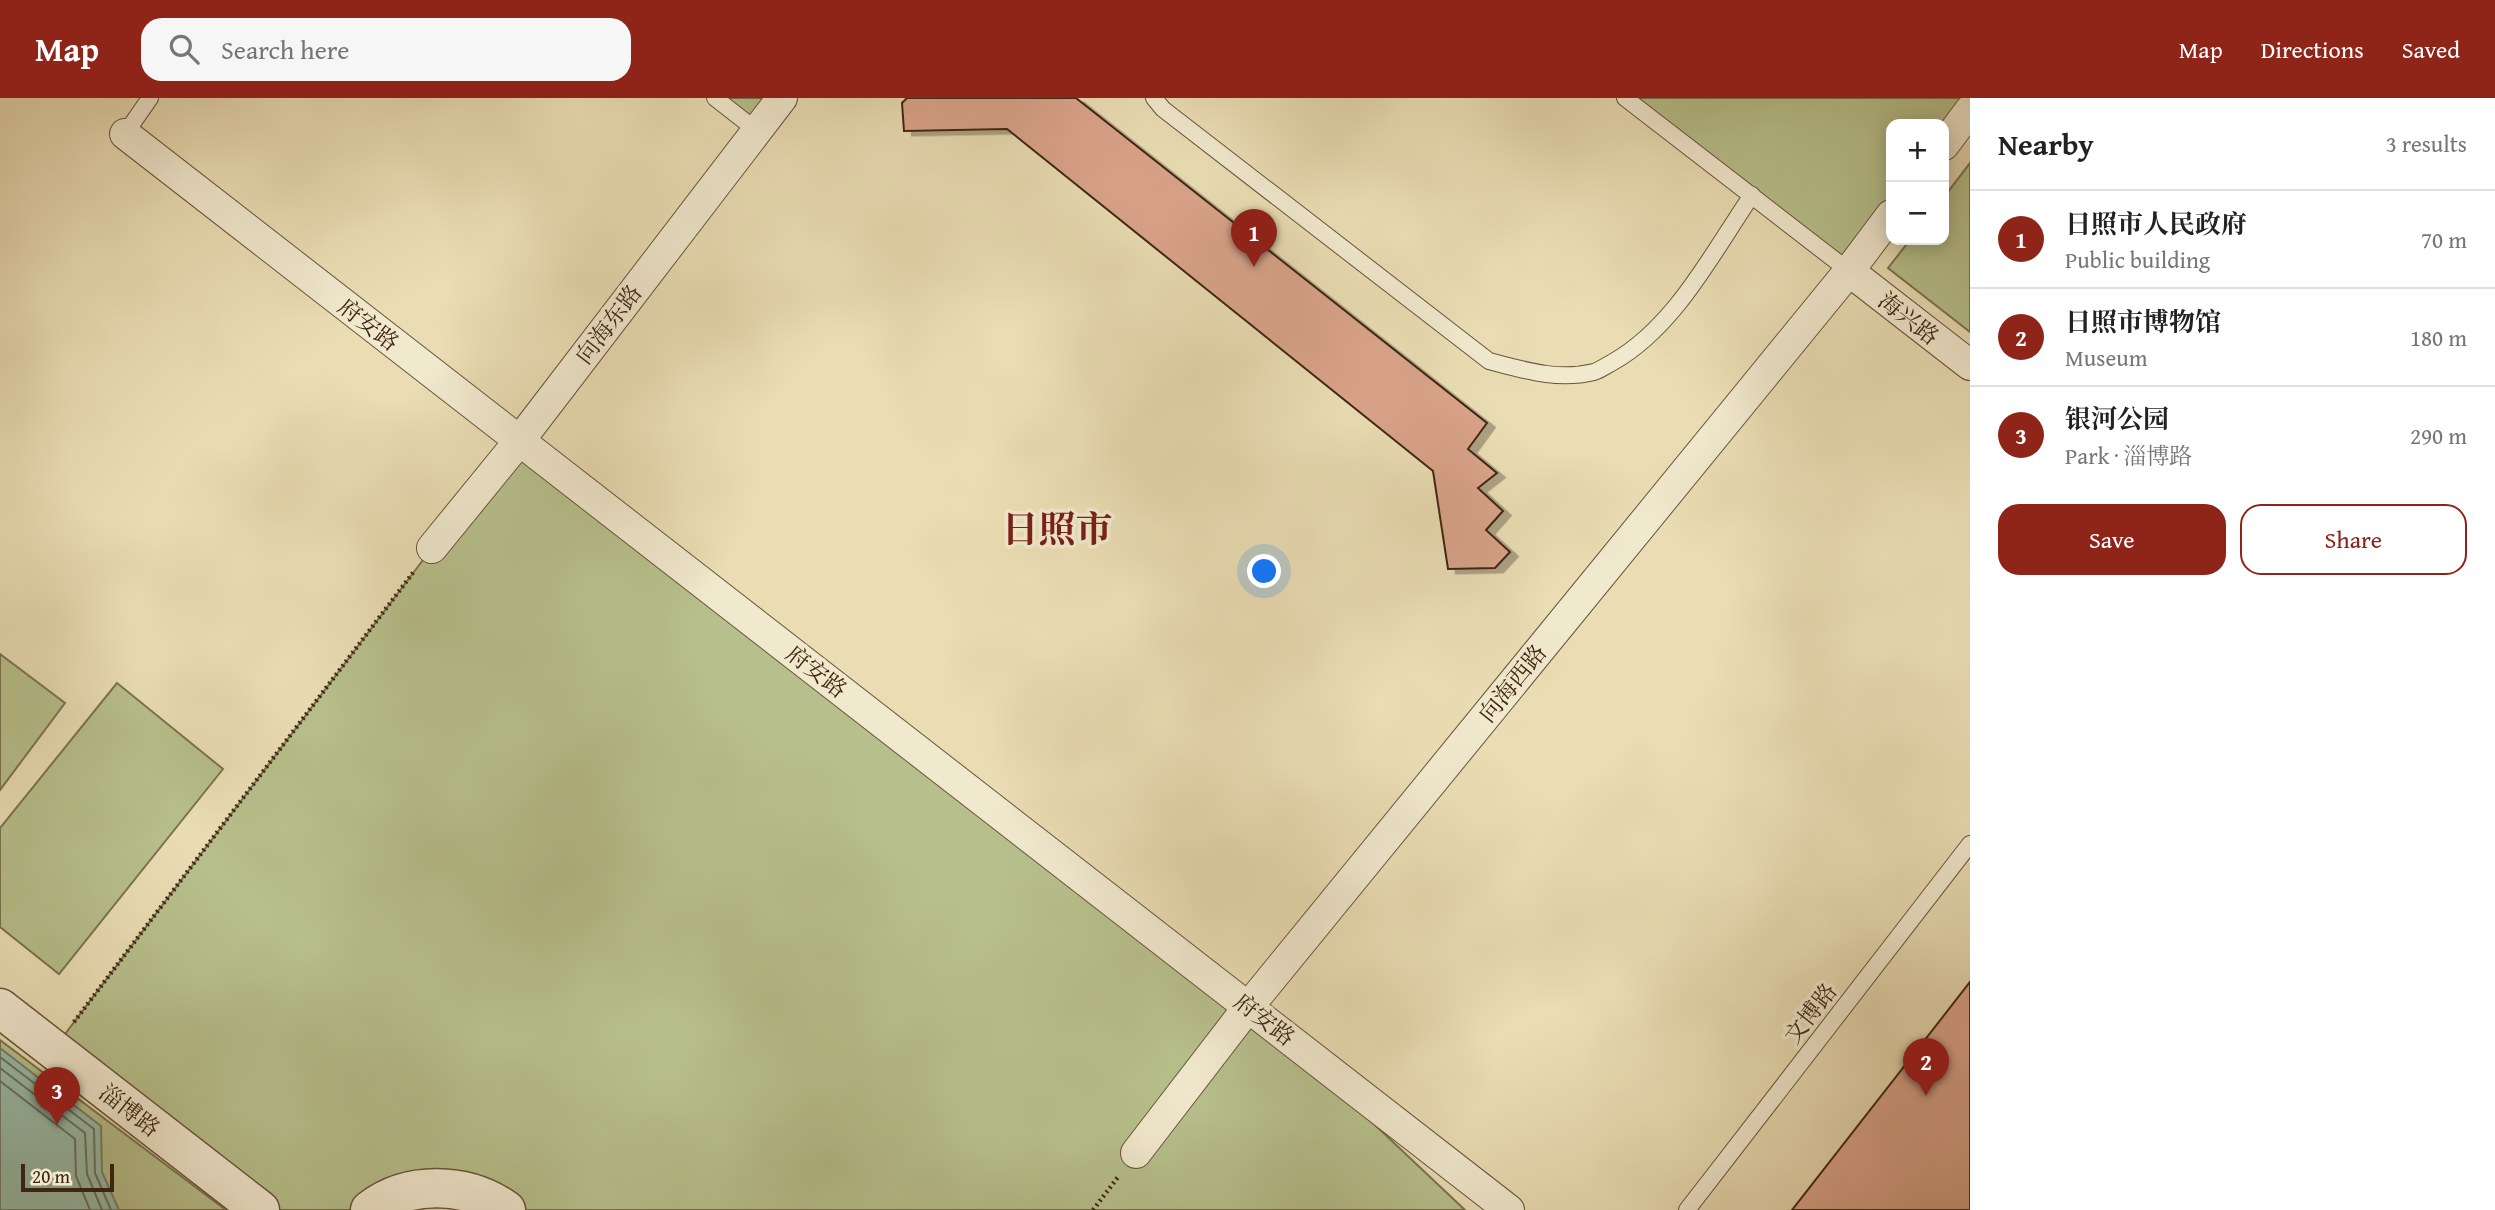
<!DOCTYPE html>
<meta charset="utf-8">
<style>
body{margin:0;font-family:"Gentium Book Plus","Noto Serif SC",serif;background:#f6f6f6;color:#222}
.controls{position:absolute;right:21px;top:21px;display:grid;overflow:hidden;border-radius:14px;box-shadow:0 4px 18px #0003}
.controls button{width:63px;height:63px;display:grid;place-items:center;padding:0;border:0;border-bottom:2px solid #e0e0e0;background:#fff;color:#222;font:35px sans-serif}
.scale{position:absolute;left:21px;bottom:18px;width:93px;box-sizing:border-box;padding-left:7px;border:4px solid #3e2613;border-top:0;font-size:19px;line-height:24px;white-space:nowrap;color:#3e2613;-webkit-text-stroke:5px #f1e9ce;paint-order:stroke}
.you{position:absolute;left:1265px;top:474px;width:24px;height:24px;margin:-18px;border:5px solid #fff;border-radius:50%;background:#1a73e8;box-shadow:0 0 0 10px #1a73e833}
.badge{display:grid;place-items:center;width:46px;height:46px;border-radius:50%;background:#8f2418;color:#fff;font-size:23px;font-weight:700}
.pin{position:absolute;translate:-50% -58px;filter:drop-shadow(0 2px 4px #0008)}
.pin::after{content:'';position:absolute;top:37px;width:24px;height:21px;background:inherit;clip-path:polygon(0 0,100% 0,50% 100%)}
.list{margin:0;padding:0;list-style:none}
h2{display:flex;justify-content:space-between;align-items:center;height:91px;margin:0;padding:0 28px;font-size:30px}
h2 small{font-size:23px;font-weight:400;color:#767676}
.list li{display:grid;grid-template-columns:46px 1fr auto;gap:21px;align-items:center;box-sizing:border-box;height:98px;padding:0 28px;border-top:2px solid #e0e0e0}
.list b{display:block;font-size:26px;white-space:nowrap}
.list p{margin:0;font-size:23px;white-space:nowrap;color:#767676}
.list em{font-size:23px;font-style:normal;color:#767676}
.actions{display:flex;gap:14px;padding:21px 28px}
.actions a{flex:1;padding:16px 0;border:2px solid #8f2418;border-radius:21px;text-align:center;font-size:24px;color:#8f2418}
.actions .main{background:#8f2418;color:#fff}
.icon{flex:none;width:38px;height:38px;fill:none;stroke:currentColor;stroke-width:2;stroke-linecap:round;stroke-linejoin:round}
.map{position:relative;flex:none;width:1970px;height:1112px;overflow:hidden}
header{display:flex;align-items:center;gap:42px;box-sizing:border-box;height:98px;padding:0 35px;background:#8f2418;color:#fff}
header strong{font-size:33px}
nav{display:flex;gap:38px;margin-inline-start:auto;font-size:24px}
.search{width:490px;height:63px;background:#f6f6f6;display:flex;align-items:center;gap:18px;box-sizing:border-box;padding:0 24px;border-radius:21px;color:#767676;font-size:26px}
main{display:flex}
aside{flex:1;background:#fff}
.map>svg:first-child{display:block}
.green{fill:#b7c08c;stroke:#7a7350;stroke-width:2}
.water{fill:#98bca9;stroke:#74806d;stroke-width:2}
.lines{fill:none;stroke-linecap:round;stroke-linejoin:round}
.shore{stroke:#6b715e;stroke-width:2}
.building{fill:#daa48b;stroke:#3e2613;stroke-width:2;filter:url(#shadow)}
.service-casing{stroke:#69543b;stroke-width:18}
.minor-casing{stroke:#69543b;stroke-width:32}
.tertiary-casing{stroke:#69543b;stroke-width:41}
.path{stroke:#3e2613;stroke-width:4.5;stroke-dasharray:2 3.5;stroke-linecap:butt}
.service{stroke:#f1e9ce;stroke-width:16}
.minor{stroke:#f1e9ce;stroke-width:30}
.tertiary{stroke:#f1e9ce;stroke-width:38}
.labels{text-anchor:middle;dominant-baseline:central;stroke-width:7;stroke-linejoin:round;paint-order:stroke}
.street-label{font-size:23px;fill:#3e2613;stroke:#f1e9ce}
.town-label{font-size:37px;font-weight:bold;fill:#7a1f14;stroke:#f1e9ce}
</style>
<header>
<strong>Map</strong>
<div class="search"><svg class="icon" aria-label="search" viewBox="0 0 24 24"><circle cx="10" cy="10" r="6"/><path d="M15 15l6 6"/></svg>Search here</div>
<nav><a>Map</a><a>Directions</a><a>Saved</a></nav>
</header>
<main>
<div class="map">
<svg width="1970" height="1112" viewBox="0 0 1970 1112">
<defs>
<filter id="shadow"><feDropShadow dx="8" dy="4.5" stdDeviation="0" flood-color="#0004"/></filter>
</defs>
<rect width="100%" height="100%" fill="#eaddb4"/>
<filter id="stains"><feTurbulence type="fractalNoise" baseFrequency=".00286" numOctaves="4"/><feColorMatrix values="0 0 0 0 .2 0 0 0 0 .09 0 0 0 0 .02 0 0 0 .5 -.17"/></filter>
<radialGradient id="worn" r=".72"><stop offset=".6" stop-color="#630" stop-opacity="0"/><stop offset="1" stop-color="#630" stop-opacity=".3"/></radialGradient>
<g class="green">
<path d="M715,0H782L756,32Z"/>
<path d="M1624,0H1970L1944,26H1891V117L1849,173Z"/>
<path d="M1970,65V234L1888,170L1910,142H1944V99Z"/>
<path d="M520,342L1249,908L1465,1112H506L493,1102L370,1112H260L53,952L432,450Z"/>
<path d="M0,556L65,605L0,692Z"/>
<path d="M117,585L223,671L59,876L0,829V730Z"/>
<path d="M0,942L226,1112H0Z"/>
</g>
<path class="water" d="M0,950L101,1028L102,1074L119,1112H0Z"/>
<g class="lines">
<g class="shore">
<path d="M0,959L94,1031L95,1075L111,1112"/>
<path d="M0,970L85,1035L87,1076L102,1112"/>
<path d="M0,983L75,1041L76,1078L90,1112"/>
</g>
</g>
<g class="building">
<path d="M907,0H1076L1487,325L1468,351L1497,375L1478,390L1503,413L1486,432L1510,454L1495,470L1448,471L1433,373L1007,31L904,33L902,5Z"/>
<path d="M1970,884V1112H1792Z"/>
</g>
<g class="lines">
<g class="service-casing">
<g id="service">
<path d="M715,0L756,32"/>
<path d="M1154,0L1163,11L1489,263C1524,272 1557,283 1594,274C1600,272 1607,267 1613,264C1675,229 1713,154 1752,97"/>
<path d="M1625,0L1849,173"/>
<path d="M125,36L150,0"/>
<path d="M1687,1112L1970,746"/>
</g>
</g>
<g class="minor-casing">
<g id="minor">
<path d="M125,36L1509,1112"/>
<path d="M1944,47L1970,12"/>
<path d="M1849,173L1970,267"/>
<path d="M432,450L520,342L782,0"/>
<path d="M1136,1055L1249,908L1849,173L1891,117"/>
</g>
</g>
<g class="tertiary-casing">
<g id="tertiary">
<path d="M0,910L260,1112"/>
<path d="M370,1112C408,1082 467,1084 506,1112"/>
</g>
</g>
<g class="path">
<path d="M74,924L415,472"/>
<path d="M1093,1112L1118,1079"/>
</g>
<use href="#service" class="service"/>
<use href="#minor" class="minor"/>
<use href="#tertiary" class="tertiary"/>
</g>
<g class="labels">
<g class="street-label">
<text transform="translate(1909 220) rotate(38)">海兴路</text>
<text transform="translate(369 226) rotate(38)">府安路</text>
<text transform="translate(608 226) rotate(-53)">向海东路</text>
<text transform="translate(817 573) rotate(38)">府安路</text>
<text transform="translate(1512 585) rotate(-51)">向海西路</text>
<text transform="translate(1810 915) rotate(-52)">文博路</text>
<text transform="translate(1265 921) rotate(38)">府安路</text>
<text transform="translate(130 1012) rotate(38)">淄博路</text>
</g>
<g class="town-label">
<text x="1057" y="430">日照市</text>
</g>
</g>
<rect width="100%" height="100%" filter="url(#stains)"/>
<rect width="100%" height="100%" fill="url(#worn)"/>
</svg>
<div class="controls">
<button>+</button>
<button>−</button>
</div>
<div class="scale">20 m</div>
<div class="you"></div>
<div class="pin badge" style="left:1254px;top:169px">1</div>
<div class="pin badge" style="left:1926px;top:998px">2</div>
<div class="pin badge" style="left:57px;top:1027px">3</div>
</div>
<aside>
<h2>Nearby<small>3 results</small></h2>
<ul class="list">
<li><span class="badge">1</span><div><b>日照市人民政府</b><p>Public building</p></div><em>70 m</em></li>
<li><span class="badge">2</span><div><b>日照市博物馆</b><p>Museum</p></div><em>180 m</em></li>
<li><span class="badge">3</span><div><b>银河公园</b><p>Park · 淄博路</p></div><em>290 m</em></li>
</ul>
<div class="actions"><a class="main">Save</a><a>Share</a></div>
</aside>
</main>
